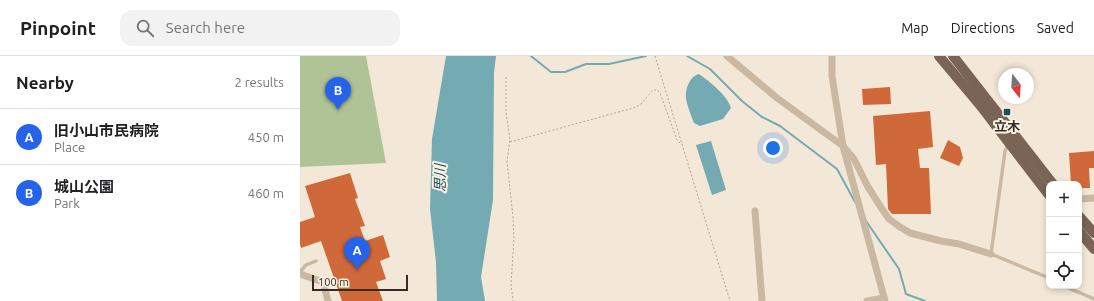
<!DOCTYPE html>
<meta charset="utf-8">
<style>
body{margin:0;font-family:Ubuntu,"Noto Sans JP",sans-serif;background:#f2f2f2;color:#202124}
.controls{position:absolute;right:12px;bottom:12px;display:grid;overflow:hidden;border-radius:8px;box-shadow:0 2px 6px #0003}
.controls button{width:36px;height:36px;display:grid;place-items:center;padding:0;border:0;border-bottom:1px solid #e0e0e0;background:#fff;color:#202124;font:20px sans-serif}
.compass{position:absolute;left:698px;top:12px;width:36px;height:36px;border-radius:50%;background:#fff;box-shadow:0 2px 6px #0003;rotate:163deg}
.scale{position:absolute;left:12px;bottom:10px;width:96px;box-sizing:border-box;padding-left:4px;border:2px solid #362c25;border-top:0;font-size:11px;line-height:14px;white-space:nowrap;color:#362c25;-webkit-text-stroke:3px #faf2e4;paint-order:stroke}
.you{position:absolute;left:473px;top:92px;width:14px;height:14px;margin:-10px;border:3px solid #fff;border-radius:50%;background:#1a73e8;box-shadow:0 0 0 6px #1a73e833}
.badge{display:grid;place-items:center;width:26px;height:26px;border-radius:50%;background:#2563eb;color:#fff;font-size:13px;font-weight:700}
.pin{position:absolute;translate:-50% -33px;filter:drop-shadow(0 1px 2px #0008)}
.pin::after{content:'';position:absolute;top:21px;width:14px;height:12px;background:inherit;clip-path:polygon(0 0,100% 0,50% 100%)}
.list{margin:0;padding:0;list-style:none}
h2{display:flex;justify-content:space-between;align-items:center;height:52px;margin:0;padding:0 16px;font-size:17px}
h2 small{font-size:13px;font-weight:400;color:#757577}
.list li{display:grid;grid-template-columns:26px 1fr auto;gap:12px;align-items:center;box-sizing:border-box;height:56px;padding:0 16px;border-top:1px solid #e0e0e0}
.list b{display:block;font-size:15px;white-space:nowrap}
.list p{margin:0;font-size:13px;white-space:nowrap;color:#757577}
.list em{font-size:13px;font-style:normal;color:#757577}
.icon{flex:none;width:22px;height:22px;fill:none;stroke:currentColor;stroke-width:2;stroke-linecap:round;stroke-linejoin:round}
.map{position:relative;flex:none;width:794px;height:245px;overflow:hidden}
header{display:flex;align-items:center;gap:24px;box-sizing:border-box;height:56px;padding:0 20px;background:#fff;border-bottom:1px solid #e0e0e0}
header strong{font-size:19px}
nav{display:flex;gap:22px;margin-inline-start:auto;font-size:14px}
.search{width:280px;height:36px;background:#f2f2f2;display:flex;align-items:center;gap:10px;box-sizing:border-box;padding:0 14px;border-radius:12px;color:#757577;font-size:15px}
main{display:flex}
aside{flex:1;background:#fff}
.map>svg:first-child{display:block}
.green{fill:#b0c396}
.water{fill:#74aab2}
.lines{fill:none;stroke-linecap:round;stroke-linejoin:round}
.stream{stroke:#74aab2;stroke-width:2}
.building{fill:#cf6939}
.path{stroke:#b7a28d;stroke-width:1;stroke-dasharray:2 2;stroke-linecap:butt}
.service{stroke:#cbb8a3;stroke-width:3.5}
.minor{stroke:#cbb8a3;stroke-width:7}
.primary{stroke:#796455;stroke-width:10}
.poi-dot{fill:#18505a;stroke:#faf2e4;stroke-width:1.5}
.labels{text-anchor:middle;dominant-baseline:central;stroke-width:4;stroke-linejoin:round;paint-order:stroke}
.poi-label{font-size:13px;font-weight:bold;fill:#362c25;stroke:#faf2e4}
.water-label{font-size:14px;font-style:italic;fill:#18505a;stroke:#faf2e4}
</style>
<header>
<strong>Pinpoint</strong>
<div class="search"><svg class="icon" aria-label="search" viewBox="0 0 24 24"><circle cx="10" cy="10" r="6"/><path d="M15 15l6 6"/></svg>Search here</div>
<nav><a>Map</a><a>Directions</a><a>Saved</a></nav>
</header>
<main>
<aside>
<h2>Nearby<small>2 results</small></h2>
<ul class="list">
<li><span class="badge">A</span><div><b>旧小山市民病院</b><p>Place</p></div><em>450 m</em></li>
<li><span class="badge">B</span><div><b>城山公園</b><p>Park</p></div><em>460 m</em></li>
</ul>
</aside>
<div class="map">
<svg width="794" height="245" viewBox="0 0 794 245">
<rect width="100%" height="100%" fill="#f3e8d7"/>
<path class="green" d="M0,0H66L86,107L0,111Z"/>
<g class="water">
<path d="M146,0H196L194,17L193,144L181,221L185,245H137L136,206L130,153L132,83Z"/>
<path d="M399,18C409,25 428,40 431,52L423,63L400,70L394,67C391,59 387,50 386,42C385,33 390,20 399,18Z"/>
<path d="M411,85L426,134L412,139L396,89Z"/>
</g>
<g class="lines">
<g class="stream">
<path d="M231,0L251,16H265L286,8H309L346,0"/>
<path d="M387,0L410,13L442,45L462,61L480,70L537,113L555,146"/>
<path d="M566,165L599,213L606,238L625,245"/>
</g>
</g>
<g class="building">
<path d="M590,31L591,48L563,49L562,33Z"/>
<path d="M630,55L633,91L618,93L620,112H629L631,158H592L588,153L586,108L576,109L573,60Z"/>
<path d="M648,84L660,91L663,102L659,110L640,102Z"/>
<path d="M794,95V112H789L790,132H779V128H771L769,97Z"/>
<path d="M50,117L58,142L55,143L65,170L60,171L65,185L83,179L90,201L80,205L86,223L76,226L83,245H42L21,185L1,192L0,188V166L15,161L5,130Z"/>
</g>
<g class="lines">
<g class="path">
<path d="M355,0L430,245"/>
<path d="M206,21V57L210,83L207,105L213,161L214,183L211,228L213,245"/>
<path d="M210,86L333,52L340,49L353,34H357L360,37L377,84L380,87"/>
</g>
<g class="service">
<path d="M708,89L705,95L691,198L749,222"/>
<path d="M0,216L6,209L16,205"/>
<path d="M764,230L794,243"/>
</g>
<g class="minor">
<path d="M427,0L477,42L543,90L554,103L568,131L582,153L589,163L600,171L610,177L641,185L659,188L691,198"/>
<path d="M532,0V20L543,90L585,245"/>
<path d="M779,143L794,142"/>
<path d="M455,155L462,245"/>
<path d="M0,218L23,226L28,245"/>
<path d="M567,245L584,242"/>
</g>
<g class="primary">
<path d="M639,0L680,49L749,139"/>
<path d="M653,0L753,128"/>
<path d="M779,160L794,177"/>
<path d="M779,175L794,193"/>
</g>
</g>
<rect class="poi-dot" x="703" y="52" width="8" height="8" rx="2"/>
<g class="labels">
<g class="poi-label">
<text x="707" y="70">立木</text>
</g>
<g class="water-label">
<text transform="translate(140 122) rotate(-90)">思川</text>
</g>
</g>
</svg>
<div class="controls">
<button>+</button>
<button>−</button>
<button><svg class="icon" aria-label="locate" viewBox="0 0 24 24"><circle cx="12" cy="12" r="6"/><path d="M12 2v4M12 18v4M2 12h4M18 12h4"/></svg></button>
</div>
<svg class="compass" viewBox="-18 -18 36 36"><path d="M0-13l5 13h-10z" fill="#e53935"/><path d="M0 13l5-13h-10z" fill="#757577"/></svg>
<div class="scale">100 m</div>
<div class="you"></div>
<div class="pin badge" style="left:57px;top:214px">A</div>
<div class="pin badge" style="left:38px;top:54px">B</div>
</div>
</main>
